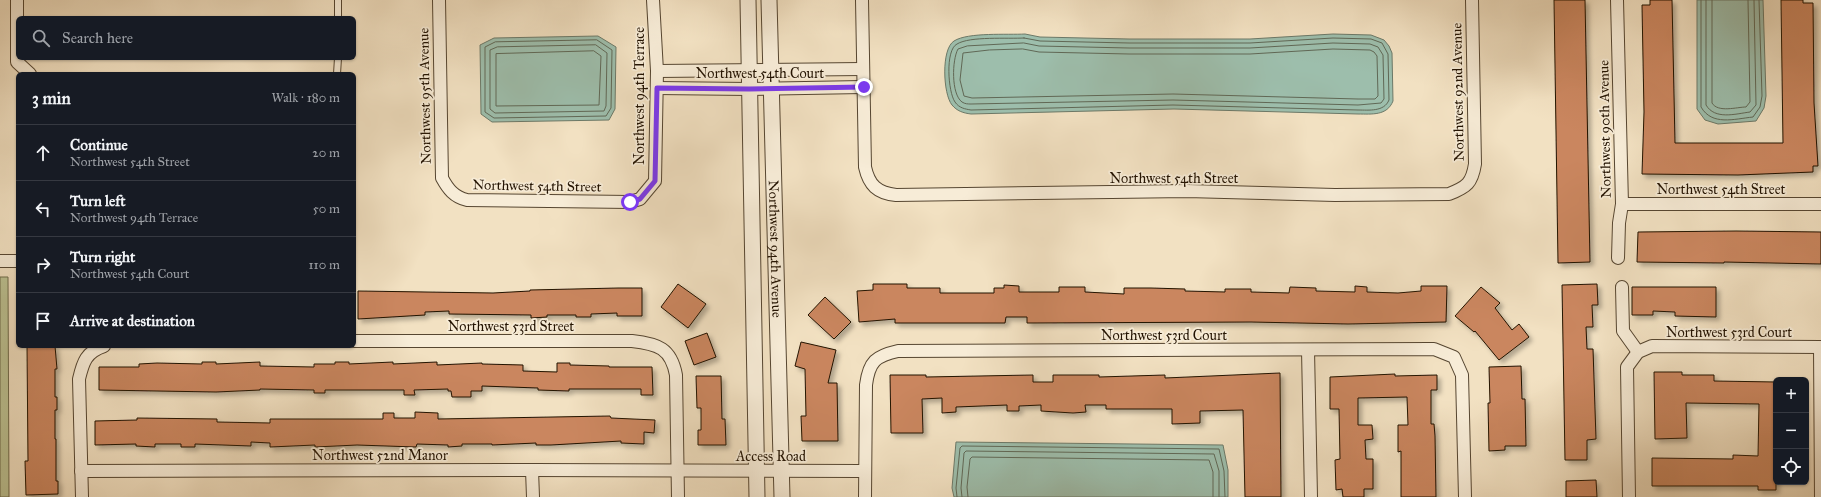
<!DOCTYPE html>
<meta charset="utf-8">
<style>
body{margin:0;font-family:"IM FELL Great Primer",serif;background:#20242c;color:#f1f3f6}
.controls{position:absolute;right:12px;bottom:12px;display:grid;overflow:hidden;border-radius:6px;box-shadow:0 1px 3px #0004}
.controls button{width:36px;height:36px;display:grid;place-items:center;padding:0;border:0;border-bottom:1px solid #363941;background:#171b24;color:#f1f3f6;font:20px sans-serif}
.stop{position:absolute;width:12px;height:12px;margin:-9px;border:3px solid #7c3aed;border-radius:50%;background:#fff}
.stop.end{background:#7c3aed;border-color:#fff;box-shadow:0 1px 4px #0008}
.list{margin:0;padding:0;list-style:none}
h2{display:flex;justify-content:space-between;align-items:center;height:52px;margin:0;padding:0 16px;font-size:17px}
h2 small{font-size:13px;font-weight:400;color:#9ea1a6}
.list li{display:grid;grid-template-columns:26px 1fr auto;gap:12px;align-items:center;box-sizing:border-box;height:56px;padding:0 16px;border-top:1px solid #363941}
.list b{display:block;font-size:15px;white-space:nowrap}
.list p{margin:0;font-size:13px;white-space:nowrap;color:#9ea1a6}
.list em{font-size:13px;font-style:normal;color:#9ea1a6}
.icon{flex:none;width:22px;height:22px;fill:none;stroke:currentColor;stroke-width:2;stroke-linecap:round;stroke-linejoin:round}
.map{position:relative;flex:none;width:1821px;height:497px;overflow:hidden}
.search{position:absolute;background:#171b24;box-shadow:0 1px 3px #0004;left:16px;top:16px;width:340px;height:44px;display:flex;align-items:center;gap:10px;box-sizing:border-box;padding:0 14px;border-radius:6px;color:#9ea1a6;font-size:15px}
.panel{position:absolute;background:#171b24;box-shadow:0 1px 3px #0004;left:16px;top:72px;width:340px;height:276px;border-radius:6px}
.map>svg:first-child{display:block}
.green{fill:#bcc293;stroke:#6f6a4a}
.water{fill:#9dbeac;stroke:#6c7968}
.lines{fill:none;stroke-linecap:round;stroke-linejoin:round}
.shore{stroke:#606856;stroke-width:1}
.building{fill:#ca865f;stroke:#221201;filter:url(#shadow)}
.service-casing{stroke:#564631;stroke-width:8}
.minor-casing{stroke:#564631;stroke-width:14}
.tertiary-casing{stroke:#564631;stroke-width:17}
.service{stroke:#f7ecd7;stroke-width:6}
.minor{stroke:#f7ecd7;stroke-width:12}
.tertiary{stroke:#f7ecd7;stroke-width:15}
.route{stroke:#7c3aed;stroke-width:5}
.labels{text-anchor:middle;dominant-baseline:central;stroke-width:3.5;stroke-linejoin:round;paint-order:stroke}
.street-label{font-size:14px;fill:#221201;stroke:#f7ecd7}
</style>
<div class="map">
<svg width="1821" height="497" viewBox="0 0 1821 497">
<defs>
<filter id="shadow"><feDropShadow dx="3.5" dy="3.5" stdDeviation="2" flood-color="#0004"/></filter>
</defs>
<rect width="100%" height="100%" fill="#f2e1c2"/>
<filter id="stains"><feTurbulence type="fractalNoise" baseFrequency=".005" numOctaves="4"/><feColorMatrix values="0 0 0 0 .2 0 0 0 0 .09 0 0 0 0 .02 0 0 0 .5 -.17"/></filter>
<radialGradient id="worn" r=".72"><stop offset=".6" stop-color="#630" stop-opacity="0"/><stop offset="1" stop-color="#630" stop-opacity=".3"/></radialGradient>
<path class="green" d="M0,277H8L9,497H0Z"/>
<g class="water">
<path d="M1697,0H1763L1766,96L1764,108L1756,121L1718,124L1705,120L1697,109Z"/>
<path d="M1025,34L1040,37L1129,39H1250L1333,34L1371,35L1384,40L1389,46L1392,53L1393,101C1387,116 1372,114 1358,114L1174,109L971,114C963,113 957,111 952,105C943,94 941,49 954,41C968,32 1008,35 1025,34Z"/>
<path d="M598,36L616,47L615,109L609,120L492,122L481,114L480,45L494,38Z"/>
<path d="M956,442L1223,445L1228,470V497H954L952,488Z"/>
</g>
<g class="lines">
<g class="shore">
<path d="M1701,0V107C1712,126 1734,119 1753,117L1760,107L1762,96L1759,0"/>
<path d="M1706,0V105C1715,120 1735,114 1750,112L1756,105L1754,0"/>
<path d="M1712,0V103C1718,113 1737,107 1746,107L1750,102L1748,0"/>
<path d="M1024,38L1040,41L1129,43H1250L1333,38L1371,39L1382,43L1388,54L1389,100C1384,112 1369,110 1358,110L1173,105L971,110C965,109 959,108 955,102C948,92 945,50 957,44C970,36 1008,39 1024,38Z"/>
<path d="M597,40L612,50L611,108L606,116L494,118L485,112V47L495,42Z"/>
<path d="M1024,43L1039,46L1129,48H1250L1333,43L1370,44L1378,47L1383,55L1384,99L1381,103L1358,105L1173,100L971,104C968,104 965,104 962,102C951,94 952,60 958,49L967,46Z"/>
<path d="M596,45L607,53L606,106L604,111L495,113L490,109V50L497,47Z"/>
<path d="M1023,49L1039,52L1129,54H1250L1333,49L1370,50L1374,52L1377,56L1378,96L1375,99H1358L1173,94L972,98L964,96L960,80L963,53L989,50Z"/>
<path d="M594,51L601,56L599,105L496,106V54Z"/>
<path d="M957,497L956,488L960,448L962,446L1219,449L1224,471L1225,497"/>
<path d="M962,497L961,488L964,453L966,451L1214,454L1219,471V497"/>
<path d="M968,497L967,487L970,459L972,457L1209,460L1213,472V497"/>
</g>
</g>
<g class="building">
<path d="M1554,0H1585L1590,262L1558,263Z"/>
<path d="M1650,0H1672L1675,143H1783L1781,0H1803V3H1813L1814,103L1818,166H1813V172L1738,175L1642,174L1644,112L1642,5H1650Z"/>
<path d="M1736,231L1821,232V264L1724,262V263L1637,262L1638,232Z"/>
<path d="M678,284L706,304L688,328L661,307Z"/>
<path d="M873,284H907V288H940V293H994V288H1004V285L1019,286V292H1059V287H1085V292L1124,294V288H1151L1185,289V291L1225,292V289H1251V292L1289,293L1290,287L1316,288V291L1355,292V286L1367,287V292L1398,293L1421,291V286H1447L1446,322L1348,324L1251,322L1027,323V317H1006L1005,323H895V319L859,322L857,291L873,290Z"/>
<path d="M1597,284L1598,305H1592L1593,327H1586L1587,349H1593L1596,439L1587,440V460H1565L1562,285Z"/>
<path d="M1481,287L1500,303L1495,308L1512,330L1519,324L1529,337L1499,360L1475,331L1474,332L1455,316Z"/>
<path d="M1632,287H1716V317L1675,316V312L1653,311V315H1632Z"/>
<path d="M618,288H642V316H617V313L591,314V317H576V315H547V317L531,318V315L449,314V311L425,312V315L358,319V291L493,293L530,291V290Z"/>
<path d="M825,297L851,322L834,339L808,315Z"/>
<path d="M707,333L716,357L694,365L685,341Z"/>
<path d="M801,342L836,350L828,383H837L838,441H802L801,416H806L805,369L795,366Z"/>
<path d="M27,346H55L57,369H55V397H57V410H55V439H56V481H58V494L26,495L25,461H28Z"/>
<path d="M202,362H216V364L260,362V366L314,367V364H335V362H349V364L393,362V364L437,362V365L482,363V364L523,365V371L557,372V363H570V365L609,366V367H652L653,395H641V389H569V391L538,390V388L482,386V391H471V397H452L451,391H448V389L414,390L415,395H404V390H325V393H314V390L260,389V390L216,392L99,390V367H139V364L157,363L202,364Z"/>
<path d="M1521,366L1522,399H1525L1526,446H1505V450L1489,451L1488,403H1490L1489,367Z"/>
<path d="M1654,372H1682V375H1714V381L1776,382V490H1758V486H1652V458L1733,459V455L1758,456L1759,404L1686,403L1687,438L1655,439Z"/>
<path d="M1280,373L1281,497H1245L1243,410L1200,411V423L1172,424V409H1106V405H1085L1086,412L1073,413L1041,411V405L1019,406V411H1007V405L956,407V412L942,413V398L922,399L923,433H891L890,375H926V377L1033,375V382H1053V375H1099V377L1165,375V378Z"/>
<path d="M1395,374V376L1437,375V390H1431V424H1434L1435,436L1436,497H1401V451L1398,452V425H1408L1407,397L1358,398V425H1372L1373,439L1365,440L1366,459H1373V489H1364V497H1343L1342,489L1336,490L1335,460L1340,459L1339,409H1330V377Z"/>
<path d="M696,376H721L722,419H725L726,445H698V430H701V408H697Z"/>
<path d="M415,412L438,413V419L610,416L611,418L655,420L654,433L644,432V444L621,443V441L551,445H536V443L492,445V444H462V446L448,447V445L417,444L416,447L357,445L315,447V445L270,447V443L251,442V446L195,444V447H181V444H155V447L136,446V444L95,445V421L137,420V418L217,419V422L270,423V419H383V413H394V418H415Z"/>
<path d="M1596,480L1597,497H1566V481Z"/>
</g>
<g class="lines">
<g class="service-casing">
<g id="service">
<path d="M338,18V0"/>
<path d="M337,74L338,58"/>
</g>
</g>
<g class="minor-casing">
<g id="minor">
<path d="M17,0V62L30,74"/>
<path d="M439,0L442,178C448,189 454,197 467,200L630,202L640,199L655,181L657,71L653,0"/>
<path d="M862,0L865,167C869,185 877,193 896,195L1187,191L1335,195L1449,194C1467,187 1472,183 1475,164L1472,0"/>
<path d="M1617,0L1622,204L1619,223L1618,258"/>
<path d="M657,71L863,69"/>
<path d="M657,88L749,89L863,87"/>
<path d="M1622,204H1821"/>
<path d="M0,261H18"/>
<path d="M1622,287L1623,331L1638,352"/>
<path d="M354,341H632C658,344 671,348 676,375L678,497"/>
<path d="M1820,347L1821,497"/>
<path d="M1308,350L1311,497"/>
<path d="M532,470L533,497"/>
<path d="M81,471L532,470L864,471"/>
<path d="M82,497L79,379C83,362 86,352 104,346"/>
<path d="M865,497L866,385C869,361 876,356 898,351L1434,349L1454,357L1462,375L1465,497"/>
<path d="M1629,497L1627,367L1638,352L1652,346L1821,347"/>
</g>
</g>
<g class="tertiary-casing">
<g id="tertiary">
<path d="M748,0L757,497"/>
<path id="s1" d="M769,0L782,497"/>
</g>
</g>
<use href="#service" class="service"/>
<use href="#minor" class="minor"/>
<use href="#tertiary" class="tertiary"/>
</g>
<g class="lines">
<path class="route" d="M630,202L640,199L655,181L657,88L749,89L864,87"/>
</g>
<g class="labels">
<g class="street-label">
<text x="760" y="73">Northwest 54th Court</text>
<text transform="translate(1458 92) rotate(-91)">Northwest 92nd Avenue</text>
<text transform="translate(425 96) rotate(-91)">Northwest 95th Avenue</text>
<text transform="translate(639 96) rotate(-90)">Northwest 94th Terrace</text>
<text transform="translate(1605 129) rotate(-91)">Northwest 90th Avenue</text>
<text x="1174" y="178">Northwest 54th Street</text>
<text transform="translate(537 186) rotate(1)">Northwest 54th Street</text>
<text x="1721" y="189">Northwest 54th Street</text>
<text stroke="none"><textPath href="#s1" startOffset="249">Northwest 94th Avenue</textPath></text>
<text x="511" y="326">Northwest 53rd Street</text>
<text x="1729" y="332">Northwest 53rd Court</text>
<text x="1164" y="335">Northwest 53rd Court</text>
<text x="380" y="455">Northwest 52nd Manor</text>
<text x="771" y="456">Access Road</text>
</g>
</g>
<rect width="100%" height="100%" filter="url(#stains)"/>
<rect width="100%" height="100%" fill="url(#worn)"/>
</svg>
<div class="controls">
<button>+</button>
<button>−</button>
<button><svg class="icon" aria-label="locate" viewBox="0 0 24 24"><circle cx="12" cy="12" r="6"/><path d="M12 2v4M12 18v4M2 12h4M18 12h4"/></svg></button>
</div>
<div class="stop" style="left:630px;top:202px"></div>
<div class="stop end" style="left:864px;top:87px"></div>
<div class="search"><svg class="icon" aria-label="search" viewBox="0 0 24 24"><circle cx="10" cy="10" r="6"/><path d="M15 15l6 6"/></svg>Search here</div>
<section class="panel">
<h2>3 min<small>Walk · 180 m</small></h2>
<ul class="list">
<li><svg class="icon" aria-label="ahead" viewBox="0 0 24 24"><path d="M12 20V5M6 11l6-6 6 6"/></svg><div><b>Continue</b><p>Northwest 54th Street</p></div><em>20 m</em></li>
<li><svg class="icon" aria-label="left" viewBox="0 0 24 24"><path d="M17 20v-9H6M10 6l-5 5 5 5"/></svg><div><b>Turn left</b><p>Northwest 94th Terrace</p></div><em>50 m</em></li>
<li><svg class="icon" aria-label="right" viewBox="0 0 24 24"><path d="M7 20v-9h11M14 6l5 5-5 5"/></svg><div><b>Turn right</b><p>Northwest 54th Court</p></div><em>110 m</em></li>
<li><svg class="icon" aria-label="arrive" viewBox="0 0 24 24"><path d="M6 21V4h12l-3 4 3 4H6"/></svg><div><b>Arrive at destination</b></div></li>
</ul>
</section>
</div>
